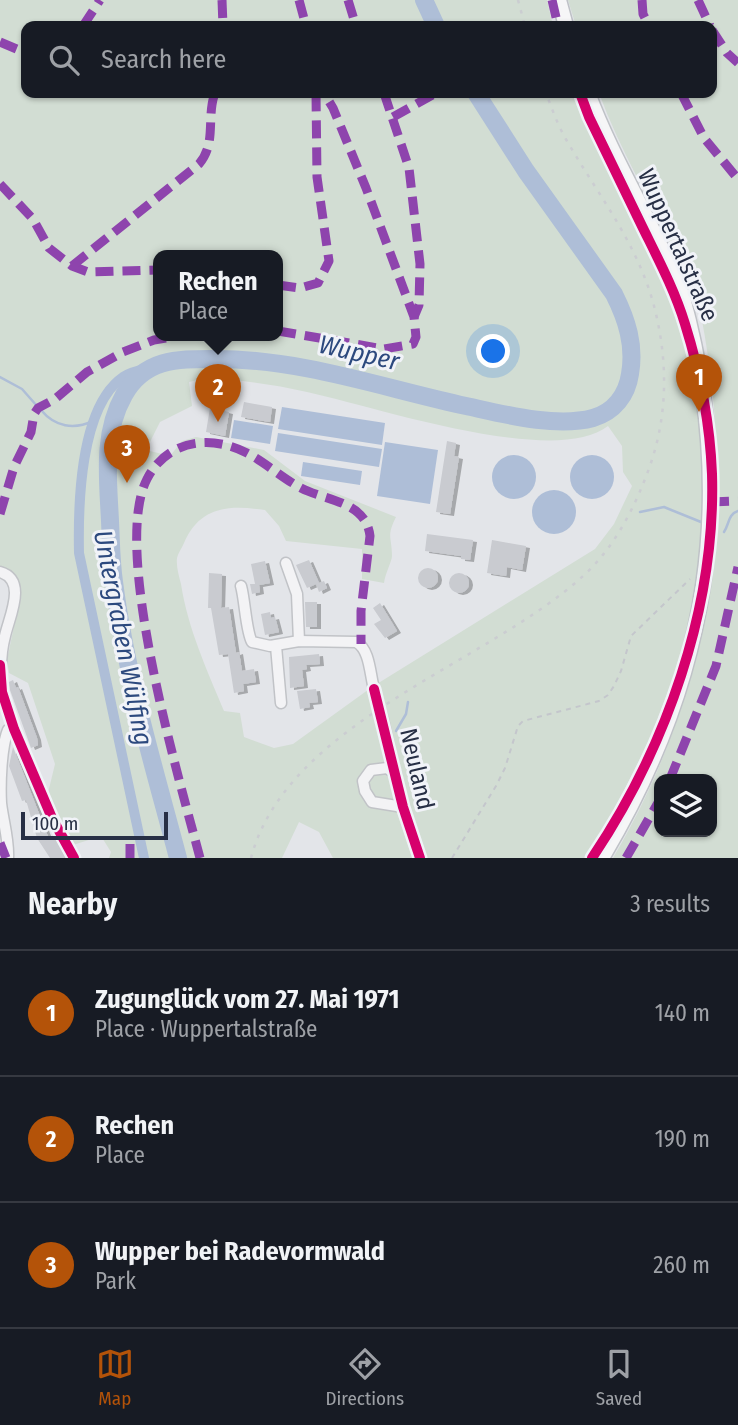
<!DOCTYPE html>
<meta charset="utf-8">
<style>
body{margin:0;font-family:"Fira Sans Condensed",sans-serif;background:#242831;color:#f1f3f6}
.controls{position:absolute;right:21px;bottom:21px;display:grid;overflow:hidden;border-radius:14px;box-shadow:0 2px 5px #0004}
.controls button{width:63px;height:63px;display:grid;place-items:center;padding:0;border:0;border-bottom:2px solid #363941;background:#171b24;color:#f1f3f6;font:35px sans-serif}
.scale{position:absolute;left:21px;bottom:18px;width:147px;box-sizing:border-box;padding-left:7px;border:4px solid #272f45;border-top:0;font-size:19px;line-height:24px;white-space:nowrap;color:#272f45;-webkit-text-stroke:5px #f1f3f8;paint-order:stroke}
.you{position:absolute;left:494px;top:352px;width:24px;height:24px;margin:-18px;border:5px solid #fff;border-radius:50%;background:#1a73e8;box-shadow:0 0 0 10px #1a73e833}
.badge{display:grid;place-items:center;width:46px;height:46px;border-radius:50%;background:#b45309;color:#fff;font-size:23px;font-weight:700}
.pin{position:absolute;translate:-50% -58px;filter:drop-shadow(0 2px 4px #0008)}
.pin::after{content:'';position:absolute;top:37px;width:24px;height:21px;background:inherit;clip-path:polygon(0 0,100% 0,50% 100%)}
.popup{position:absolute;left:153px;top:250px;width:130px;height:91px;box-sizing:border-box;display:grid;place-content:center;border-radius:14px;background:#171b24;filter:drop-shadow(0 2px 5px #0005);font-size:23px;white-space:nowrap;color:#9ea1a6}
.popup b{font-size:26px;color:#f1f3f6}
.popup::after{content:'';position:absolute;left:50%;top:100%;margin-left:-14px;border:14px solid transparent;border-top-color:#171b24}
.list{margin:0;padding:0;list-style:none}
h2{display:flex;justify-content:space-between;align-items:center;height:91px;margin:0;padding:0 28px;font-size:30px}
h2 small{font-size:23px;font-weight:400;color:#9ea1a6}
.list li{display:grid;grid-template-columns:46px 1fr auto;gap:21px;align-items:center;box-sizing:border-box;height:126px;padding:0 28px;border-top:2px solid #363941}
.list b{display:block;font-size:26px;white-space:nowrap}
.list p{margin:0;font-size:23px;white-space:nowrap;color:#9ea1a6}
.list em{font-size:23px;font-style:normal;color:#9ea1a6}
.icon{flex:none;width:38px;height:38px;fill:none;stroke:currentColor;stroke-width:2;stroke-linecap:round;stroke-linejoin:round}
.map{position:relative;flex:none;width:738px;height:858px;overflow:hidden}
.search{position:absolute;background:#171b24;box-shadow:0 2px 5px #0004;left:21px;right:21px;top:21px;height:77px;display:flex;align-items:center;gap:18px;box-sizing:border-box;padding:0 24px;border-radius:14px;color:#9ea1a6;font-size:26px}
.sheet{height:469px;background:#171b24}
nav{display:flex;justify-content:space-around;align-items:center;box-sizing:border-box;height:98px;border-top:2px solid #363941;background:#171b24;font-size:19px;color:#9ea1a6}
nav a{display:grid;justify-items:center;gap:4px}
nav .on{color:#b45309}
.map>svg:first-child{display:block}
.green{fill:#d2ddd3;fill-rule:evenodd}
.water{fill:#aebed7}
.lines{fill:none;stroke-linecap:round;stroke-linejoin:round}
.stream{stroke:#aebed7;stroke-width:2.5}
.canal{stroke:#aebed7;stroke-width:10}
.river{stroke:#aebed7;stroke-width:18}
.building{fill:#c9cbd0;filter:url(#shadow)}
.minor-casing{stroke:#c1c3c7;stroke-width:13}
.major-casing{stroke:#bfc2c7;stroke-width:17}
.path{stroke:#c4c6cc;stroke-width:2;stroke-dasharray:5 5;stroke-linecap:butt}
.minor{stroke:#f3f3f5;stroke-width:10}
.major{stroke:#f6f6f7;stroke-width:14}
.rail{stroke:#cbcdd1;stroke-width:2.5;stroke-dasharray:3.5 7;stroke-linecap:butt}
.minor-bridge-casing{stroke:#c1c3c7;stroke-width:13;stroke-linecap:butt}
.minor-bridge{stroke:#f3f3f5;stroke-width:10}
.quiet{stroke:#8e44ad;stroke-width:9;stroke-dasharray:18 9;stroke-linecap:butt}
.cycleway-casing{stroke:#f1f3f8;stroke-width:15}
.cycleway{stroke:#d6006c;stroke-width:10}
.labels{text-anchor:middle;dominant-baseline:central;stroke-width:6;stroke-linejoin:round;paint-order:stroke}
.street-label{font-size:24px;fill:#272f45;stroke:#f1f3f8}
.water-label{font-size:26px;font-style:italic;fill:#2c497e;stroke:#f1f3f8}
</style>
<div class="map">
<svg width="738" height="858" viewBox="0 0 738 858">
<defs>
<filter id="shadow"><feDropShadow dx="4" dy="2" stdDeviation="0" flood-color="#0004"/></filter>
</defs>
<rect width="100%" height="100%" fill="#e3e5e9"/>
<g class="green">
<path d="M0,0H547L553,26H26V93H576L630,216L666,287L681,324L700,405L706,474L696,597L674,676L651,737L607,824L586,858H333L319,832L299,822L282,858H109L111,852L101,836L73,845L58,819L48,793L55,764L28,683L9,673L7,660L18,607L0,566ZM158,256H278V336H158ZM202,379C237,379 272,384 307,392C373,406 555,468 608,426L622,446L623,472L632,486L614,524L595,549L372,687L293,744L274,748L244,737L240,713L224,711C207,670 188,629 181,584C179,576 176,566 177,558C178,553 182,548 184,543C200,506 229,505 265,510L279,526L286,541L362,549V579L384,583C385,574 392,561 392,556C392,537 386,537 396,517L305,481L264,450L196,437L182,441L170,456L146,450L160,422L192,406L189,382Z"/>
<path d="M568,0H738V858H613C712,690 738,507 701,315C674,238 627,169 599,93H712V26H576ZM659,779H712V832H659Z"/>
</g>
<g class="water">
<path d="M282,407L385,423L382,445L278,429Z"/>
<path d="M234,420L273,426L270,444L231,438Z"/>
<path d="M278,433L382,449L379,467L275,451Z"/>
<path d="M385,442L438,450L430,504L377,496Z"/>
<circle cx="514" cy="477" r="22"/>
<circle cx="592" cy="477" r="22"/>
<path d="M303,462L362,471L360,485L301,476Z"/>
<circle cx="554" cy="512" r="22"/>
</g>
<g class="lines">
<g class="stream">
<path d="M0,377L22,389L37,406"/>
<path d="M41,410C55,427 74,430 93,421"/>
<path d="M610,410L614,415"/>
<path d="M640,512L664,507L701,522"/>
<path d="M724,532C729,525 728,514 738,511"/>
<path d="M396,731L406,714L408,702"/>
</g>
<path class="canal" d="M144,858L79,553C78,505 80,407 123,377C131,372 140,370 149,368"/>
<g class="river">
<path d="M424,0L436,26"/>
<path d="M178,858C154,767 126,675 114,582C111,561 111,541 110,521C108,478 102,434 124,395C145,358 178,359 216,359C302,359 383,388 466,406C503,414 556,428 593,418C614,412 627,395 630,374C635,345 627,320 614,294L526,171L476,93"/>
</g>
</g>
<g class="building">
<path d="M244,402L272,407L270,422L241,417Z"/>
<path d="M210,408L229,412L225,436L206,432Z"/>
<path d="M447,441L456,443L454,456L459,457L450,514L436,512Z"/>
<path d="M427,534L473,540L470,560L461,559V556L425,551Z"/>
<path d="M492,540L526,546L522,570L507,567L506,576L487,573Z"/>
<path d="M309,560L319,583L324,581L327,588L319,592L316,584L307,588L296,565Z"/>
<path d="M265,561L270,583L259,585L260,592L252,594L250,584H255L251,564Z"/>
<circle cx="428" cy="578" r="10"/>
<path d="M209,573L222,574L221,608L229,607L236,653L239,652L242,671L254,669L256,682L243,684L244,691L234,693L228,654L219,655L211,608H208Z"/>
<circle cx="459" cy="583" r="10"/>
<path d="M305,602H317V627H306Z"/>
<path d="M380,603L397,631L385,638L374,624L381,620L373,608Z"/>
<path d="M270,612L271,618L275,617L279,632L265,635L261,614Z"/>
<path d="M319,654L320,664L306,665L307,669L302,670L304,686L290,688L289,657Z"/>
<path d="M13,680L16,688L18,687L37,738L38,745L31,748L10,690L9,682Z"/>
<path d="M316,689L318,702L309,703L310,707L300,709L297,691Z"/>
<path d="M13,747L49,839L53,836L65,858H50L37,838L26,800L22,801L9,766Z"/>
</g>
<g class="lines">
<g class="minor-casing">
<g id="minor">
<path d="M286,563L297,594L299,641"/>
<path d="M0,572C28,580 9,617 5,636C2,647 1,658 1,669"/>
<path d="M241,586C245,600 246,632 252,642L270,646L299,641L356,642C370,649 370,675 374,689"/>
<path d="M276,646L281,703"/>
<path d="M0,665L2,692L14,729L52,818L74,858"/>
<path d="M383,720L403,807L420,858"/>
<path d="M396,774L387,768L371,770L363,781L365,791L372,802L403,807"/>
<path d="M8,858C9,839 3,821 1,803C0,785 1,747 8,730L14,729"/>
</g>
</g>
<g class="major-casing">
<g id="major">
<path d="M559,0L566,26"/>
<path d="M588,93C614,163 655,225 682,294C738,496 709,679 602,858"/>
</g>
</g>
<path class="path" d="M452,858L496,786L505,768L518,726L523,721L599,701L608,695L614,686L621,671L631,636L690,579"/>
<use href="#minor" class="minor"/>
<use href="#major" class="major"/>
<g class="rail">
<path d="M518,0L525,26"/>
<path d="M251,858C287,722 487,664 583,576C611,551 631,515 645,479C667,425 669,370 656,314C641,248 600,198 567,141C558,126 552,109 546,93"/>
</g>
<g class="minor-bridge-casing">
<path id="minor-bridge" d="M374,689L383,720"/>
</g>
<use href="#minor-bridge" class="minor-bridge"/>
<g class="quiet">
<path d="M222,0L223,26"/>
<path d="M299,0L306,26"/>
<path d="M348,0L356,26"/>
<path d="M552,0L558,26"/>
<path d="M642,0L643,14L649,26"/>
<path d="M698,0L710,26"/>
<path d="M83,26L100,0"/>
<path d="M712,30L727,53L738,63"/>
<path d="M0,42L26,53"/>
<path d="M384,93L409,168L420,264L419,305L414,317"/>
<path d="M681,93L704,138L738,179"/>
<path d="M393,117L436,93"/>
<path d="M0,184L33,219L49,248L72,266L88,272L158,270"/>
<path d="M72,266L199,164C217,143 206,117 215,93"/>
<path d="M278,285L300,288L318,283L329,261L317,177L316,93"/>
<path d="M278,331L384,349L413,344L416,337L414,317L366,188L333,108L324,93"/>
<path d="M711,502L738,501"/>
<path d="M0,514L14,467L31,432L34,414L38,408L55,399L87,372L123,352L154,340L179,336"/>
<path d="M670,779L716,666L738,567"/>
<path d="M0,843L6,858"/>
<path d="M130,844V858"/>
<path d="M200,858C179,778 111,549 147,479C167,440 210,434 247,453C266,463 282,478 301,488C326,501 366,501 370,536L361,611V644"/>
<path d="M626,858L659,801"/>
</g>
<g class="cycleway-casing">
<g id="cycleway">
<path d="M580,93L589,117C606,152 623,187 640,222C656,255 674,288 685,324C700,372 710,423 712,474C716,608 666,748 592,858"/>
<path d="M0,665L2,692L14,729L52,818L74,858"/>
<path d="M374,689L403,807L420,858"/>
</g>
</g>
<use href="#cycleway" class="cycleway"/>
</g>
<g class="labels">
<g class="street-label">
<text transform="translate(678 245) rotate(66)">Wuppertalstraße</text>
<text transform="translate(417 769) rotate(77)">Neuland</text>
</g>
<g class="water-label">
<text transform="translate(359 353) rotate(13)">Wupper</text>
<text transform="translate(123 638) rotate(79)">Untergraben Wülfing</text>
</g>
</g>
</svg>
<div class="controls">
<button><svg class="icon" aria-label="layers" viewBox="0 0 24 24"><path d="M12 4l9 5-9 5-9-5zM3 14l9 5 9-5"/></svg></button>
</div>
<div class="scale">100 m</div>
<div class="you"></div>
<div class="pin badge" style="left:699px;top:412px">1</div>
<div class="pin badge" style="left:218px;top:422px">2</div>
<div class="popup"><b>Rechen</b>Place</div>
<div class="pin badge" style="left:127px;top:483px">3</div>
<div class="search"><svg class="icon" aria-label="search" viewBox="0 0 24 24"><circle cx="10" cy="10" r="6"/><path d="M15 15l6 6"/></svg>Search here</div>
</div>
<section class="sheet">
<h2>Nearby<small>3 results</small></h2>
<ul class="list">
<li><span class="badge">1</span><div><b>Zugunglück vom 27. Mai 1971</b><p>Place · Wuppertalstraße</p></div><em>140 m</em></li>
<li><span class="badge">2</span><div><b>Rechen</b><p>Place</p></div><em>190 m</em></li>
<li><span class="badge">3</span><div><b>Wupper bei Radevormwald</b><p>Park</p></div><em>260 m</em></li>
</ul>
</section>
<nav>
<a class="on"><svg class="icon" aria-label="map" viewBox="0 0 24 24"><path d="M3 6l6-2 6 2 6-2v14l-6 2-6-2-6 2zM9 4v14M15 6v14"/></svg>Map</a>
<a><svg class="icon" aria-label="directions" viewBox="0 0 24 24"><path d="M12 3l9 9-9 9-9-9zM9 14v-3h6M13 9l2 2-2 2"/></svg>Directions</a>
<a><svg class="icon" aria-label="saved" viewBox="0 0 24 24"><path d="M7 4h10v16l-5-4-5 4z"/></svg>Saved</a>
</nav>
